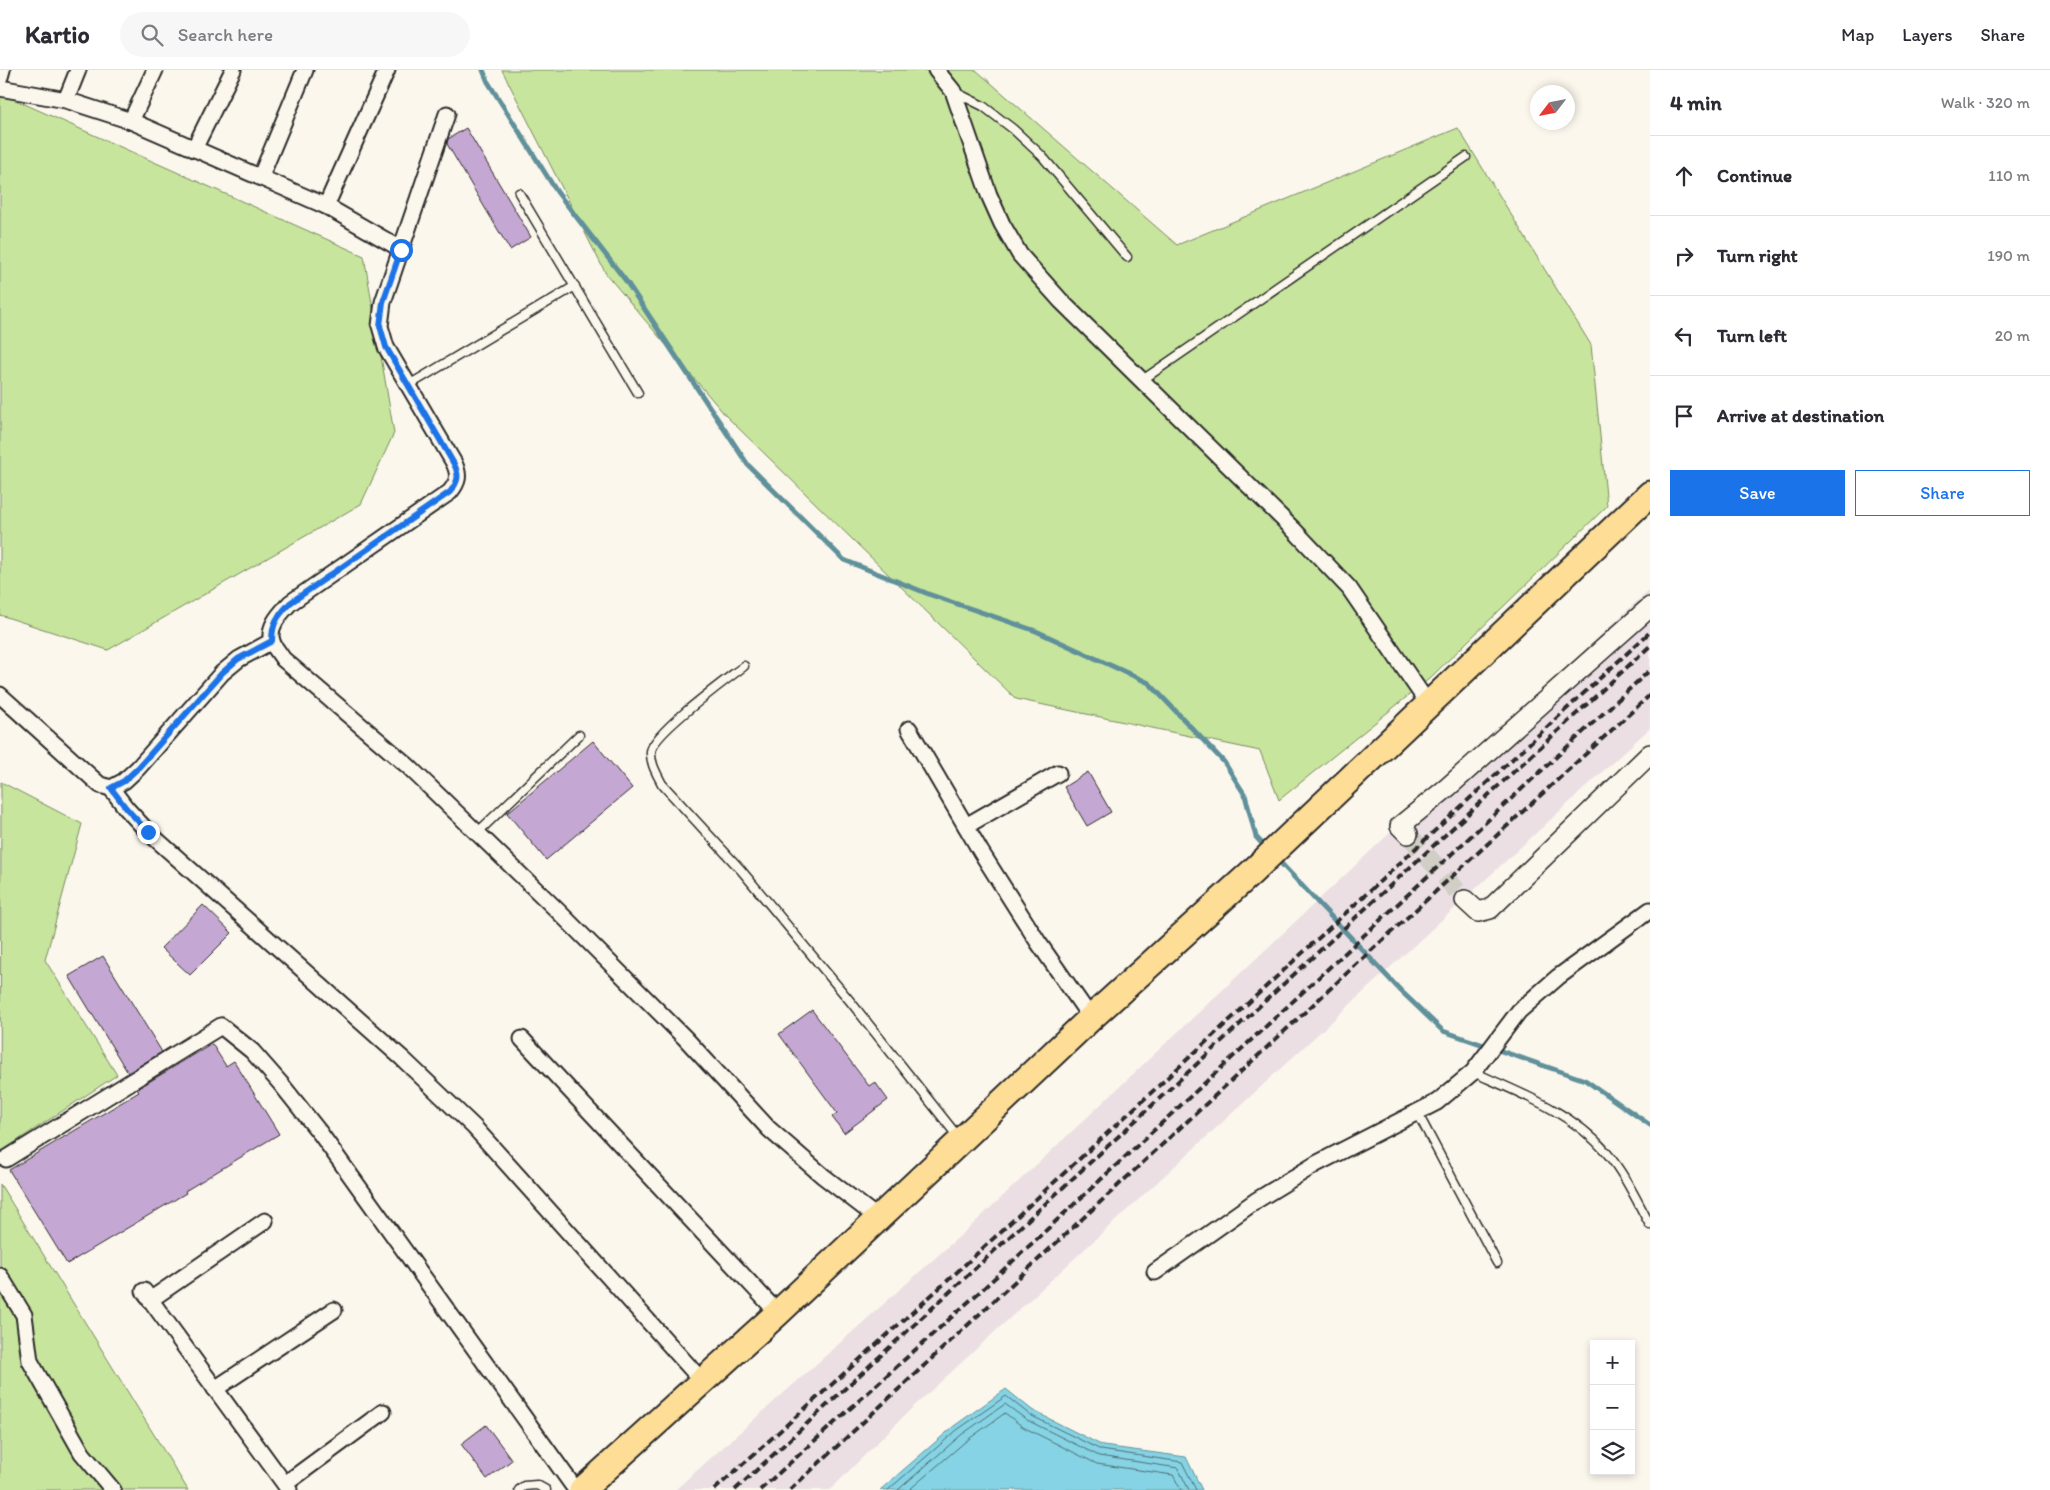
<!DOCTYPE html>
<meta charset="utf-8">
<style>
body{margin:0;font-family:Itim,sans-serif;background:#f7f7f7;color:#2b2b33}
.controls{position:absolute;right:15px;bottom:15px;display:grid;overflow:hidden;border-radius:0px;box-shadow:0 2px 8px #0003}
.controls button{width:45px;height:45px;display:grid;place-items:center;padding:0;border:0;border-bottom:1px solid #e1e1e2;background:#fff;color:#2b2b33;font:25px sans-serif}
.compass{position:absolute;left:1530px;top:15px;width:45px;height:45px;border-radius:50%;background:#fff;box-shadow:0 2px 8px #0003;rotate:238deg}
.stop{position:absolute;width:15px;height:15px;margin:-11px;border:4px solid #1a73e8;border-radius:50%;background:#fff}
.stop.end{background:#1a73e8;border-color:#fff;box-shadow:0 1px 5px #0008}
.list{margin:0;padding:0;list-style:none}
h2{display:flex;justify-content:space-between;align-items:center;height:65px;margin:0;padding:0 20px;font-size:21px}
h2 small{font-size:16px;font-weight:400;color:#7c7c81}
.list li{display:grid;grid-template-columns:32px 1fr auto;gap:15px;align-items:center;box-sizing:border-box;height:80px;padding:0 20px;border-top:1px solid #e1e1e2}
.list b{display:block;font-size:19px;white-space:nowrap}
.list em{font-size:16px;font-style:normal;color:#7c7c81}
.actions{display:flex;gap:10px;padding:15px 20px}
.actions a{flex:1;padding:11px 0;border:1px solid #1a73e8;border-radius:0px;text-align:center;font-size:18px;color:#1a73e8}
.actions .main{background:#1a73e8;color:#fff}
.icon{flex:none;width:28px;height:28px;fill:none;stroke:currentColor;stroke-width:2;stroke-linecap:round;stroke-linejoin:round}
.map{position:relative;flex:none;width:1650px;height:1420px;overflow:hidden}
header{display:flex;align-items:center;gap:30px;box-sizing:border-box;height:70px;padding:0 25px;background:#fff;border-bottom:1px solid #e1e1e2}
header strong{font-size:24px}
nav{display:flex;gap:28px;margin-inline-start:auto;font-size:18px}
.search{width:350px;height:45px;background:#f7f7f7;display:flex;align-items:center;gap:12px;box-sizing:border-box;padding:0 18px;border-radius:28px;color:#7c7c81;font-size:19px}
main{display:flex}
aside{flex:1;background:#fff}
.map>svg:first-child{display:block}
.built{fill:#ebdfe4}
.green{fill:#c7e59c;stroke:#798864}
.water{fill:#85d3e4;stroke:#61909a}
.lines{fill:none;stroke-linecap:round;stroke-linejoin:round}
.shore{stroke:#4f6e75;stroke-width:1}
.stream{stroke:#61909a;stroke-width:5}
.building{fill:#c5a7d3;stroke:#2b2b2b}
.tertiary-tunnel{stroke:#d1cec5;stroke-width:19;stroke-dasharray:19 9;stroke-linecap:butt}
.service-casing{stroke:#2b2b2b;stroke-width:11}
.minor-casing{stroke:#2b2b2b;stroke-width:19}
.tertiary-casing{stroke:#2b2b2b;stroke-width:22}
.trunk-casing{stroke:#2b2b2b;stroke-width:29}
.service{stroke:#fbf7ec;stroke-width:8}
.minor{stroke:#fbf7ec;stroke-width:15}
.tertiary{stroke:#fbf7ec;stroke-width:19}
.trunk{stroke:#fedd96;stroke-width:25}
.rail{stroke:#2b2b2b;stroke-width:4;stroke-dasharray:8 4;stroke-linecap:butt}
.route{stroke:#1a73e8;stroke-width:6}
</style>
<header>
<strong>Kartio</strong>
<div class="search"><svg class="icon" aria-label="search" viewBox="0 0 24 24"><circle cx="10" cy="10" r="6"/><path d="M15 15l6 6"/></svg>Search here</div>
<nav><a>Map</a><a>Layers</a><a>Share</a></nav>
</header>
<main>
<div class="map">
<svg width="1650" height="1420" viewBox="0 0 1650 1420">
<rect width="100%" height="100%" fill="#fbf7ec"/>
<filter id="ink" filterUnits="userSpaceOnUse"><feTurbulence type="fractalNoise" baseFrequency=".02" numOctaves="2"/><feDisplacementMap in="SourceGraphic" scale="10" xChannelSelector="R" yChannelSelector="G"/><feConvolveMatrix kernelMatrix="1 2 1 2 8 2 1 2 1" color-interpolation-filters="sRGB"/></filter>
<g filter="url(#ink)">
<path class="built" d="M1650,519V658L909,1341L830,1420H675L971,1156Z"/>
<g class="green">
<path d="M502,0H976L1177,175L1458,58L1591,275L1607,436L1429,609L1279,730L1260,681L1016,629L726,346L606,204Z"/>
<path d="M0,23L364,186L394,363L361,434L108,580L0,545Z"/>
<path d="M1,712L82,754L45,890L117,1005L0,1082Z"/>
<path d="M0,1114L188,1420H0Z"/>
</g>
<path class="water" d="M1006,1319L1032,1340L1103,1376L1186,1387L1202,1420H880L954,1356Z"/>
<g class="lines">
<g class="shore">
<path d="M888,1420L957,1360L1006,1326L1030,1345L1101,1380L1182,1392L1196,1420"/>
<path d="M898,1420L961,1365L1005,1334L1027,1350L1099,1386L1178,1398L1189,1420"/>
<path d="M909,1420L966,1371L1005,1343L1023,1357L1097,1394L1173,1405L1181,1420"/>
</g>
<g class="stream">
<path d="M483,0L488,12L557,122L626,211L748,395L844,490L931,525L1036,561L1149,613L1224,692L1245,725L1256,767L1266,778"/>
<path d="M1276,788L1401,921L1443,961L1585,1010L1650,1055"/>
</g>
</g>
<g class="building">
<path d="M466,58L531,167L510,180L447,74L448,69Z"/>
<path d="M593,671L632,718L546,790L507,743Z"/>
<path d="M1088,702L1111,742L1087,756L1064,717Z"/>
<path d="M203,835L232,863L190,905L161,878Z"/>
<path d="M103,886L162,982L128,1003L69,906Z"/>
<path d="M812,940L869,1016L875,1012L888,1030L844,1063L832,1047L837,1043L779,964Z"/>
<path d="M212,974L226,996L234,991L279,1064L185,1121L186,1123L67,1194L9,1100L139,1022L137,1019Z"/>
<path d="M486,1355L512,1390L487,1409L461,1374Z"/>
</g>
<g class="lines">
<path class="tertiary-tunnel" d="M1408,764L1465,830"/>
<g class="service-casing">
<g id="service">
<path d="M955,22L983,36L1013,59L1042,86L1127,187"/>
<path d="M519,123L638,323"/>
<path d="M1141,311L1466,87"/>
<path d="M409,315L575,216"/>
<path d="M744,596C726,610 654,662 651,681C650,693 657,704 662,714L741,800L850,931L959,1068"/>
<path d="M477,763L579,665"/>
<path d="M1473,1002C1520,1023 1572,1042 1606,1082C1624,1103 1637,1131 1650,1155"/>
<path d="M1417,1042L1497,1193"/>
<path d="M519,1420L524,1416L537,1415L546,1420"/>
</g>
</g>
<g class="minor-casing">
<g id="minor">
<path d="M936,0L953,21L989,125L1002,154L1020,185L1061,231L1293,459L1349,518L1429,635"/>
<path d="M0,7L2,0"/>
<path d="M0,18L66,30L131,51L326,136L401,179"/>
<path d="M66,30L78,0"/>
<path d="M447,44L383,232L380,256L386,277L454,393C460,406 458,412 450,422L290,533C281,543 267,556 272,572C274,577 280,584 283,589L408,696L558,841L685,968L769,1059L823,1106L879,1149"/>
<path d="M131,51L155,0"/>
<path d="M194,79L233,0"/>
<path d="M261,106L305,0"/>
<path d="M326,136L387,0"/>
<path d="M0,625L100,715L111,718L124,711L138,698L222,603L239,589L272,571"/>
<path d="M909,659L981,782L1038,872L1091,948"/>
<path d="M111,718L126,738L148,762L403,989L474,1057L703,1312"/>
<path d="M966,756L1058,703"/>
<path d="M522,969L778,1243"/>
<path d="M6,1089L221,956L252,981L281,1014L320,1063L576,1420"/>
<path d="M1155,1202L1257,1130L1316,1094L1437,1032L1473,1002L1519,941L1558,907L1650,840"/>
<path d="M0,1206L24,1245L30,1291L82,1383L113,1420"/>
<path d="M144,1221L289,1420"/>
<path d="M150,1230L265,1151"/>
<path d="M215,1319L334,1240"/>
<path d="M285,1414L383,1342"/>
</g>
</g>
<g class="tertiary-casing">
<g id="tertiary">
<path d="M1408,764L1400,756L1448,717L1650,537"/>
<path d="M1465,830L1478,842L1490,839L1650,684"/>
</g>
</g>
<g class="trunk-casing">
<path id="trunk" d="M582,1420L778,1243L1091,948L1252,802L1650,424"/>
</g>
<use href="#service" class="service"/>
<use href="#minor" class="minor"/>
<use href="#tertiary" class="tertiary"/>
<use href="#trunk" class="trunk"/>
<g class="rail">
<path d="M714,1420L944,1214L1650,562"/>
<path d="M735,1420L1650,576"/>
<path d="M760,1420L986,1216L1650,600"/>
<path d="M790,1420L1374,878L1650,625"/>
</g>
</g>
</g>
<g class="lines" filter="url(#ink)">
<path class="route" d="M148,762L126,738L111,718L124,711L138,698L222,603L238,589L272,571C272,553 277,547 290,533L450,422C458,412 460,406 454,394L386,277L380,256L383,232L401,180"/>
</g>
</svg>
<div class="controls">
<button>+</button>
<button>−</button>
<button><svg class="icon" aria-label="layers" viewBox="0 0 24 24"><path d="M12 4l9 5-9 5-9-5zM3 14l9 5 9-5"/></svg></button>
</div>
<svg class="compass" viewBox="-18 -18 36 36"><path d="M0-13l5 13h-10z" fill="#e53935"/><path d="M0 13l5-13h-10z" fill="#7c7c81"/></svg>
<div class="stop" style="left:401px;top:180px"></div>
<div class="stop end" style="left:148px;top:762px"></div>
</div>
<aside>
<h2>4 min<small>Walk · 320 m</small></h2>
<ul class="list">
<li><svg class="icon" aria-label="ahead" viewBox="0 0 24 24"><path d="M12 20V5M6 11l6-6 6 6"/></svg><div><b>Continue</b></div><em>110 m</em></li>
<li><svg class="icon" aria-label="right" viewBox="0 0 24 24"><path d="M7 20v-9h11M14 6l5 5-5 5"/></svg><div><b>Turn right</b></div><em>190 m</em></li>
<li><svg class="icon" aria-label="left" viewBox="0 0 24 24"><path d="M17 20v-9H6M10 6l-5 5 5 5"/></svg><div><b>Turn left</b></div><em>20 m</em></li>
<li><svg class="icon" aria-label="arrive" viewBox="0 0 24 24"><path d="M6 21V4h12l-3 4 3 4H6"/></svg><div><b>Arrive at destination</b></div></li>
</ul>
<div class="actions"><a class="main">Save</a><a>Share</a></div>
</aside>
</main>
